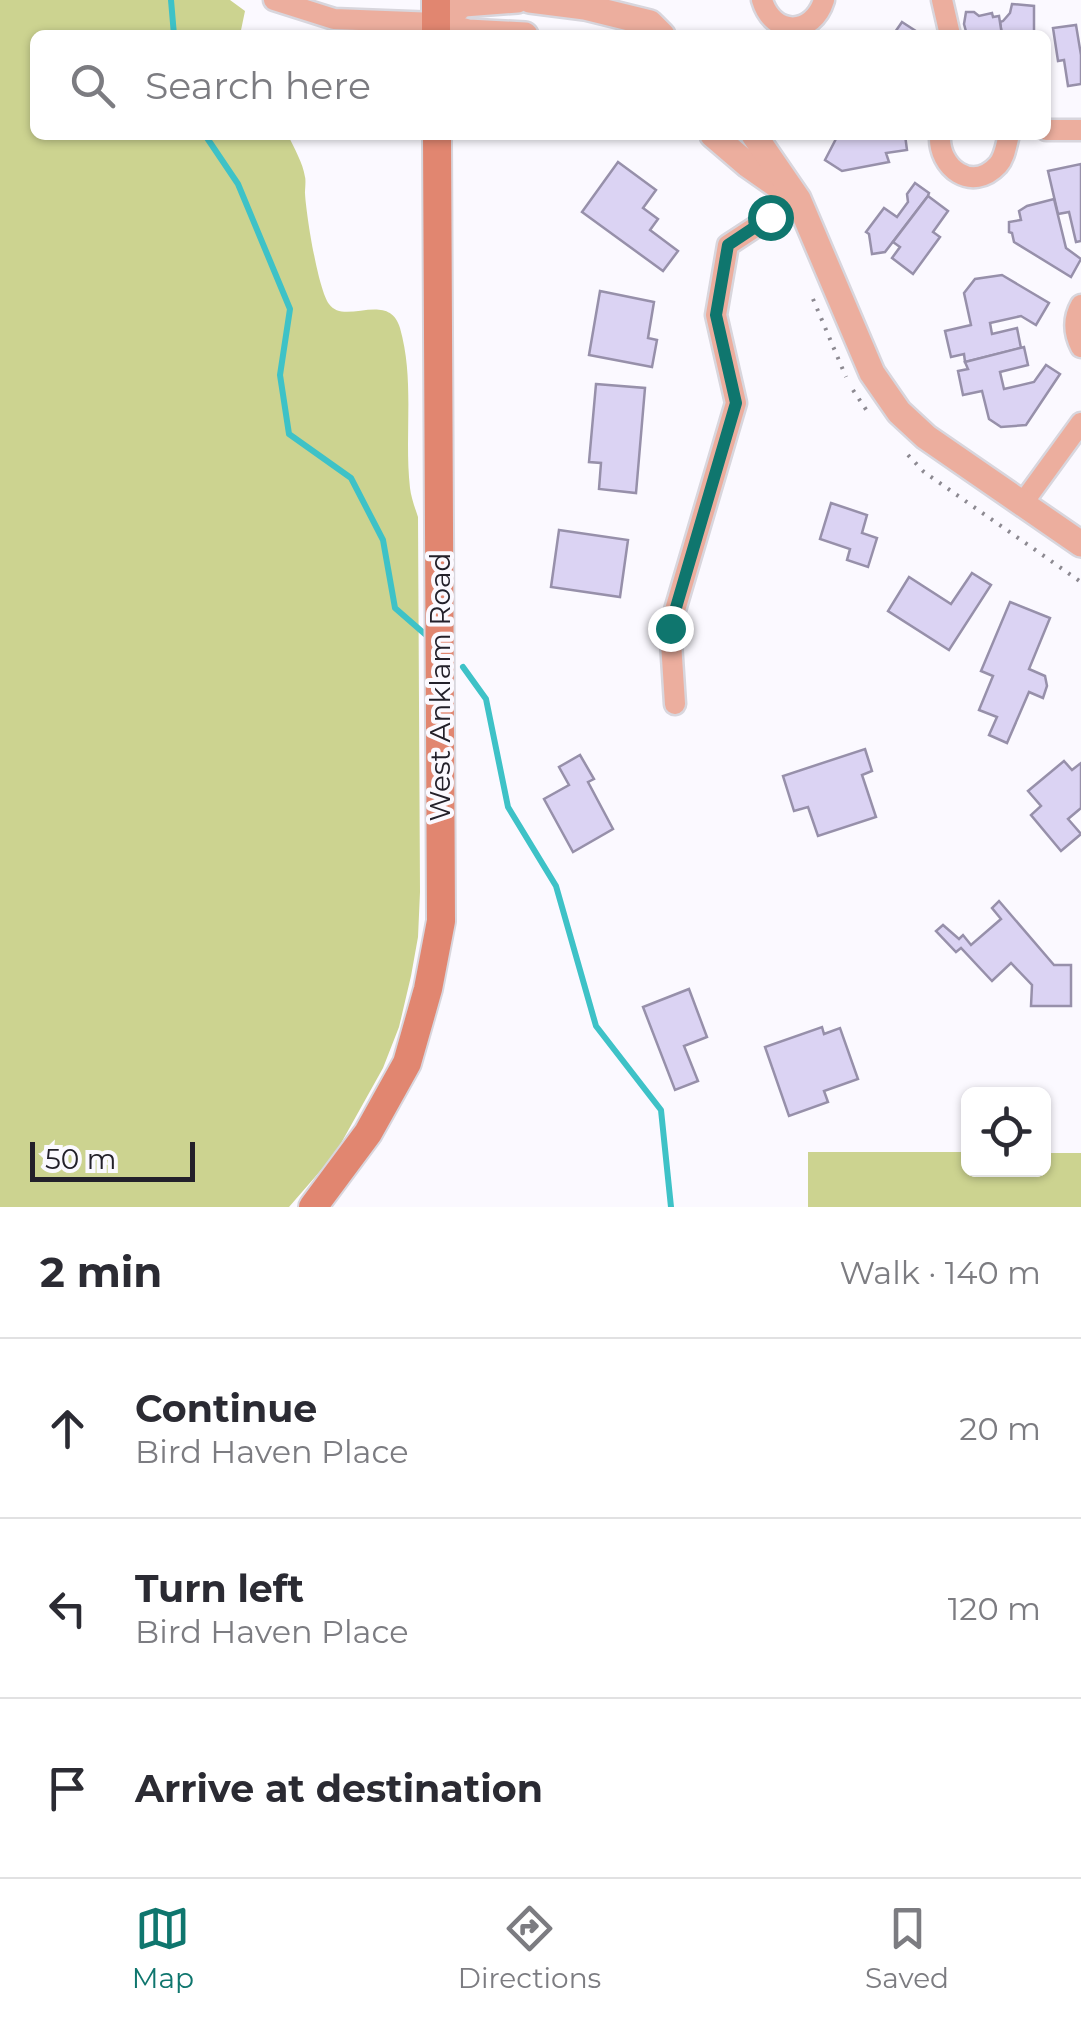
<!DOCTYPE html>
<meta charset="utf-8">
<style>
body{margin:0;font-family:Montserrat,sans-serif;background:#f7f7f7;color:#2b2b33}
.controls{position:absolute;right:30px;bottom:30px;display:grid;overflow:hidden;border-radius:15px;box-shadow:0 2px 8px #0004}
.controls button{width:90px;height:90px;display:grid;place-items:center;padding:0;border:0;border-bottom:2px solid #e1e1e2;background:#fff;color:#2b2b33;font:50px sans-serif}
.scale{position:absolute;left:30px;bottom:25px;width:165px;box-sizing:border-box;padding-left:10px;border:5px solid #23202a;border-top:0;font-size:28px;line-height:35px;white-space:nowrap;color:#23202a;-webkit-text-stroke:8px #fbf9ff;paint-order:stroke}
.stop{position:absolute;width:30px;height:30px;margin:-22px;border:8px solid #0f766e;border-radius:50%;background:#fff}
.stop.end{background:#0f766e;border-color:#fff;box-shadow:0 2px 10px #0008}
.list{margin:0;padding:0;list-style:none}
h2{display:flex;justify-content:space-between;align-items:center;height:130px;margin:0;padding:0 40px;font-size:42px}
h2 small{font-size:32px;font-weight:400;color:#7c7c81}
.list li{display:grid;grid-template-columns:65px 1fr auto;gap:30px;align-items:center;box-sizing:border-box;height:180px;padding:0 40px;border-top:2px solid #e1e1e2}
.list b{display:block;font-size:38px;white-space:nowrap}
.list p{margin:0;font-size:32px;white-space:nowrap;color:#7c7c81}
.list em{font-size:32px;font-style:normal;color:#7c7c81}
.icon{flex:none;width:55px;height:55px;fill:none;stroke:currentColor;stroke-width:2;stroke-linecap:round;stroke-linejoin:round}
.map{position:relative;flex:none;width:1081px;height:1207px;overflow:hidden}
.search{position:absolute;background:#fff;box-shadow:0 2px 8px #0004;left:30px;right:30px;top:30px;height:110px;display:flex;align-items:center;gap:25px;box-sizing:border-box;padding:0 35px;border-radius:15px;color:#7c7c81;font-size:38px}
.sheet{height:670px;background:#fff}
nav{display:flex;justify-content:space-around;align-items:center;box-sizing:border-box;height:140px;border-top:2px solid #e1e1e2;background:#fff;font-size:28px;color:#7c7c81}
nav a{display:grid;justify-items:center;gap:5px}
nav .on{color:#0f766e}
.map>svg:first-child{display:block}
.green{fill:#ccd390}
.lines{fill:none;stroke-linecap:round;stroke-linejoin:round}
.stream{stroke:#3ec2c7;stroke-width:6}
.building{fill:#dbd3f3;stroke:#9790aa;stroke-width:2.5}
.minor-casing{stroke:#d8d6dd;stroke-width:25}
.tertiary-casing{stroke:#d8d6dd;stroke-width:30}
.secondary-casing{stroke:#d8d6dd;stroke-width:32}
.path{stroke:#8c8991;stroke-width:4;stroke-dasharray:2.5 8;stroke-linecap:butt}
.minor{stroke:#ecae9e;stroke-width:20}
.tertiary{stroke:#ecae9e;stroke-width:25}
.secondary{stroke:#e18670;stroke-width:28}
.route{stroke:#0f766e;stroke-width:12}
.labels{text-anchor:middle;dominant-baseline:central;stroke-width:8;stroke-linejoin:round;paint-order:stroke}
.street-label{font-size:28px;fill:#23202a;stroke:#fbf9ff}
</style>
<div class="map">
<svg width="1081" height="1207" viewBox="0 0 1081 1207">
<rect width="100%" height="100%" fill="#fbf9ff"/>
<g class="green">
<path d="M0,0H230L245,11L240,35H35V135H288C294,148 303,163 305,177C306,179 305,191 305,193C306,214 318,289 329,304C344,326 389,290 400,328C415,381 404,434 410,488C411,497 415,508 418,517L420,892L418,937L411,976L399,1027L383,1068L335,1154L289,1207H0Z"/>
<path d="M808,1152H968V1170H1044V1153H1081V1207H808Z"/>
</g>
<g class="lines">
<g class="stream">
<path d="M171,0L174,35"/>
<path d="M205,135L238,184L290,309L280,375L289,434L351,478L383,540L395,608L426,635"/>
<path d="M463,667L486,699L508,807L556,886L596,1026L661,1110L671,1207"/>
</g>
</g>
<g class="building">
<path d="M1012,4L1034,6V35H1002L1000,22L1003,21L1010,13Z"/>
<path d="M966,12H974L979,16L992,13L993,17L999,16L1002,35H967L964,24Z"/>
<path d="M902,22L922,35H893Z"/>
<path d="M1076,25L1081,55V84L1068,86L1064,60L1058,61L1053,28Z"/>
<path d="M838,135H905L907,150L886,153L889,162L842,171L825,160Z"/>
<path d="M618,162L656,190L643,208L658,219L650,230L678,251L663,271L582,212Z"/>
<path d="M1081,164V241L1076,242L1069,212L1058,214L1048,171Z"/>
<path d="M915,183L929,193L928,196L885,252L872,254L869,234L866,232L884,208L897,217L908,202L907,194Z"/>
<path d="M928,196L948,211L933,232L940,237L913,274L892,258L900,247L893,242Z"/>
<path d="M1054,199L1066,248L1081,259L1071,277L1014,242L1012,233L1009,232V222L1021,220L1019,211L1027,206Z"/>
<path d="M1002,275L1049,303L1036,325L1021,316L990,323L992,334L1017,328L1021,348L965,362L964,354L951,357L945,331L971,325L964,293L975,279Z"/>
<path d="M600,291L654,302L648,338L657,340L652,367L589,355Z"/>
<path d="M1024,347L1028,365L1000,372L1004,389L1034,382L1046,365L1060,374L1026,425L1001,427L989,419L982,391L963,395L958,371L968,369L965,362Z"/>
<path d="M596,384L645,388L636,493L599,489L601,463L589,462Z"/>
<path d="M831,503L867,515L862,533L877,538L868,567L847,560L850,549L820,539Z"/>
<path d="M559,530L628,540L620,597L551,587Z"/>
<path d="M972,573L991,585L949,650L888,611L909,577L951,604Z"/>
<path d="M1010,602L1050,618L1029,669L1045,676L1047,686L1043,698L1029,692L1007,743L989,735L997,717L979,710L993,676L981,671Z"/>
<path d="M865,749L872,771L862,775L876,817L818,836L808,807L794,811L783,776Z"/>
<path d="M580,755L594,779L588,782L613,829L573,852L544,799L569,785L559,767Z"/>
<path d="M1064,761L1072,770L1081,763V808L1068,819L1081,834L1061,851L1031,815L1041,806L1028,791Z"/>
<path d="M999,901L1054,965H1071V1006H1031L1032,985L1011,963L992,981L961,948L956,952L936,931L943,925L959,939L963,935L971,945L1001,919L992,908Z"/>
<path d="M689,989L707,1037L684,1046L698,1081L675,1090L643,1007Z"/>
<path d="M822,1027L824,1034L840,1028L858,1079L824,1091L828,1102L789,1116L765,1047Z"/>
</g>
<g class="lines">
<g class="minor-casing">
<g id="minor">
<path d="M274,0L334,19L436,23"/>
<path d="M762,0C773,37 813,36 824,0"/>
<path d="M942,0L950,35"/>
<path d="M1046,130H1081"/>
<path d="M940,135C938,168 972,193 998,165C1005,157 1006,145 1009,135"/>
<path d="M1081,305C1073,319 1074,333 1081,347"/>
<path d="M1022,504L1081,423"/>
<path d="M675,704L670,627L736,403L716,315L728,245L798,199"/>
</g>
</g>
<g class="tertiary-casing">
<g id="tertiary">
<path d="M530,0L585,7L650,23L662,35"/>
<path d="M436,23L468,32L525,35"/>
<path d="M436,23L464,4L517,0"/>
<path d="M713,135L748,165L785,191"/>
<path d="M754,135L798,199L872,373L899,412L926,437L1081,544"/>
</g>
</g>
<g class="secondary-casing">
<g id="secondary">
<path d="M436,35V0"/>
<path d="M313,1207L368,1133L407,1063L428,989L441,921L437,135"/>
</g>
</g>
<g class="path">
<path d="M813,299L846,377"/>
<path d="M853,390L867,411"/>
<path d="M908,455L924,472L1081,582"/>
</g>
<use href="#minor" class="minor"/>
<use href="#tertiary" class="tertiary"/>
<use href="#secondary" class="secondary"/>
</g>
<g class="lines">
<path class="route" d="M670,628L736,403L716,315L728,245L770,217"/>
</g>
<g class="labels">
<g class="street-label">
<text transform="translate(440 687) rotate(-90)">West Anklam Road</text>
</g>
</g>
</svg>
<div class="controls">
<button><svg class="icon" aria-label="locate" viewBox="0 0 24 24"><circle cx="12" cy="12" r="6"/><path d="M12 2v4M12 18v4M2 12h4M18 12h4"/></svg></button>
</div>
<div class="scale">50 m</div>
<div class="stop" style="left:770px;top:217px"></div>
<div class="stop end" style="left:670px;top:628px"></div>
<div class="search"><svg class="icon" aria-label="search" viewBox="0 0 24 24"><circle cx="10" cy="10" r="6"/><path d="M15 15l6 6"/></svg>Search here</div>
</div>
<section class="sheet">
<h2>2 min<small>Walk · 140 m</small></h2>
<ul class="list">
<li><svg class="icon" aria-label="ahead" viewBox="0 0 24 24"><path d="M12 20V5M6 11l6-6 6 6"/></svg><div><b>Continue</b><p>Bird Haven Place</p></div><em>20 m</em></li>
<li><svg class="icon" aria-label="left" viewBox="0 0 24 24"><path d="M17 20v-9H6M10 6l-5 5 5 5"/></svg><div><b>Turn left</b><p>Bird Haven Place</p></div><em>120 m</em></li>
<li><svg class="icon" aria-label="arrive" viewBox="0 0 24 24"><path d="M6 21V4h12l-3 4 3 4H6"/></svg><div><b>Arrive at destination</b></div></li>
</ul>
</section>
<nav>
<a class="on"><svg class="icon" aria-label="map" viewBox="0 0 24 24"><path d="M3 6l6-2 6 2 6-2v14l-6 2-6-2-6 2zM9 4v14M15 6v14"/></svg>Map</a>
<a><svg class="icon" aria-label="directions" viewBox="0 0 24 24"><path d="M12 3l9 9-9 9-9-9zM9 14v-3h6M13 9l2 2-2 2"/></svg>Directions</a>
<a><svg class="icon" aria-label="saved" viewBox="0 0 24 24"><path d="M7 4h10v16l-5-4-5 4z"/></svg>Saved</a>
</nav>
